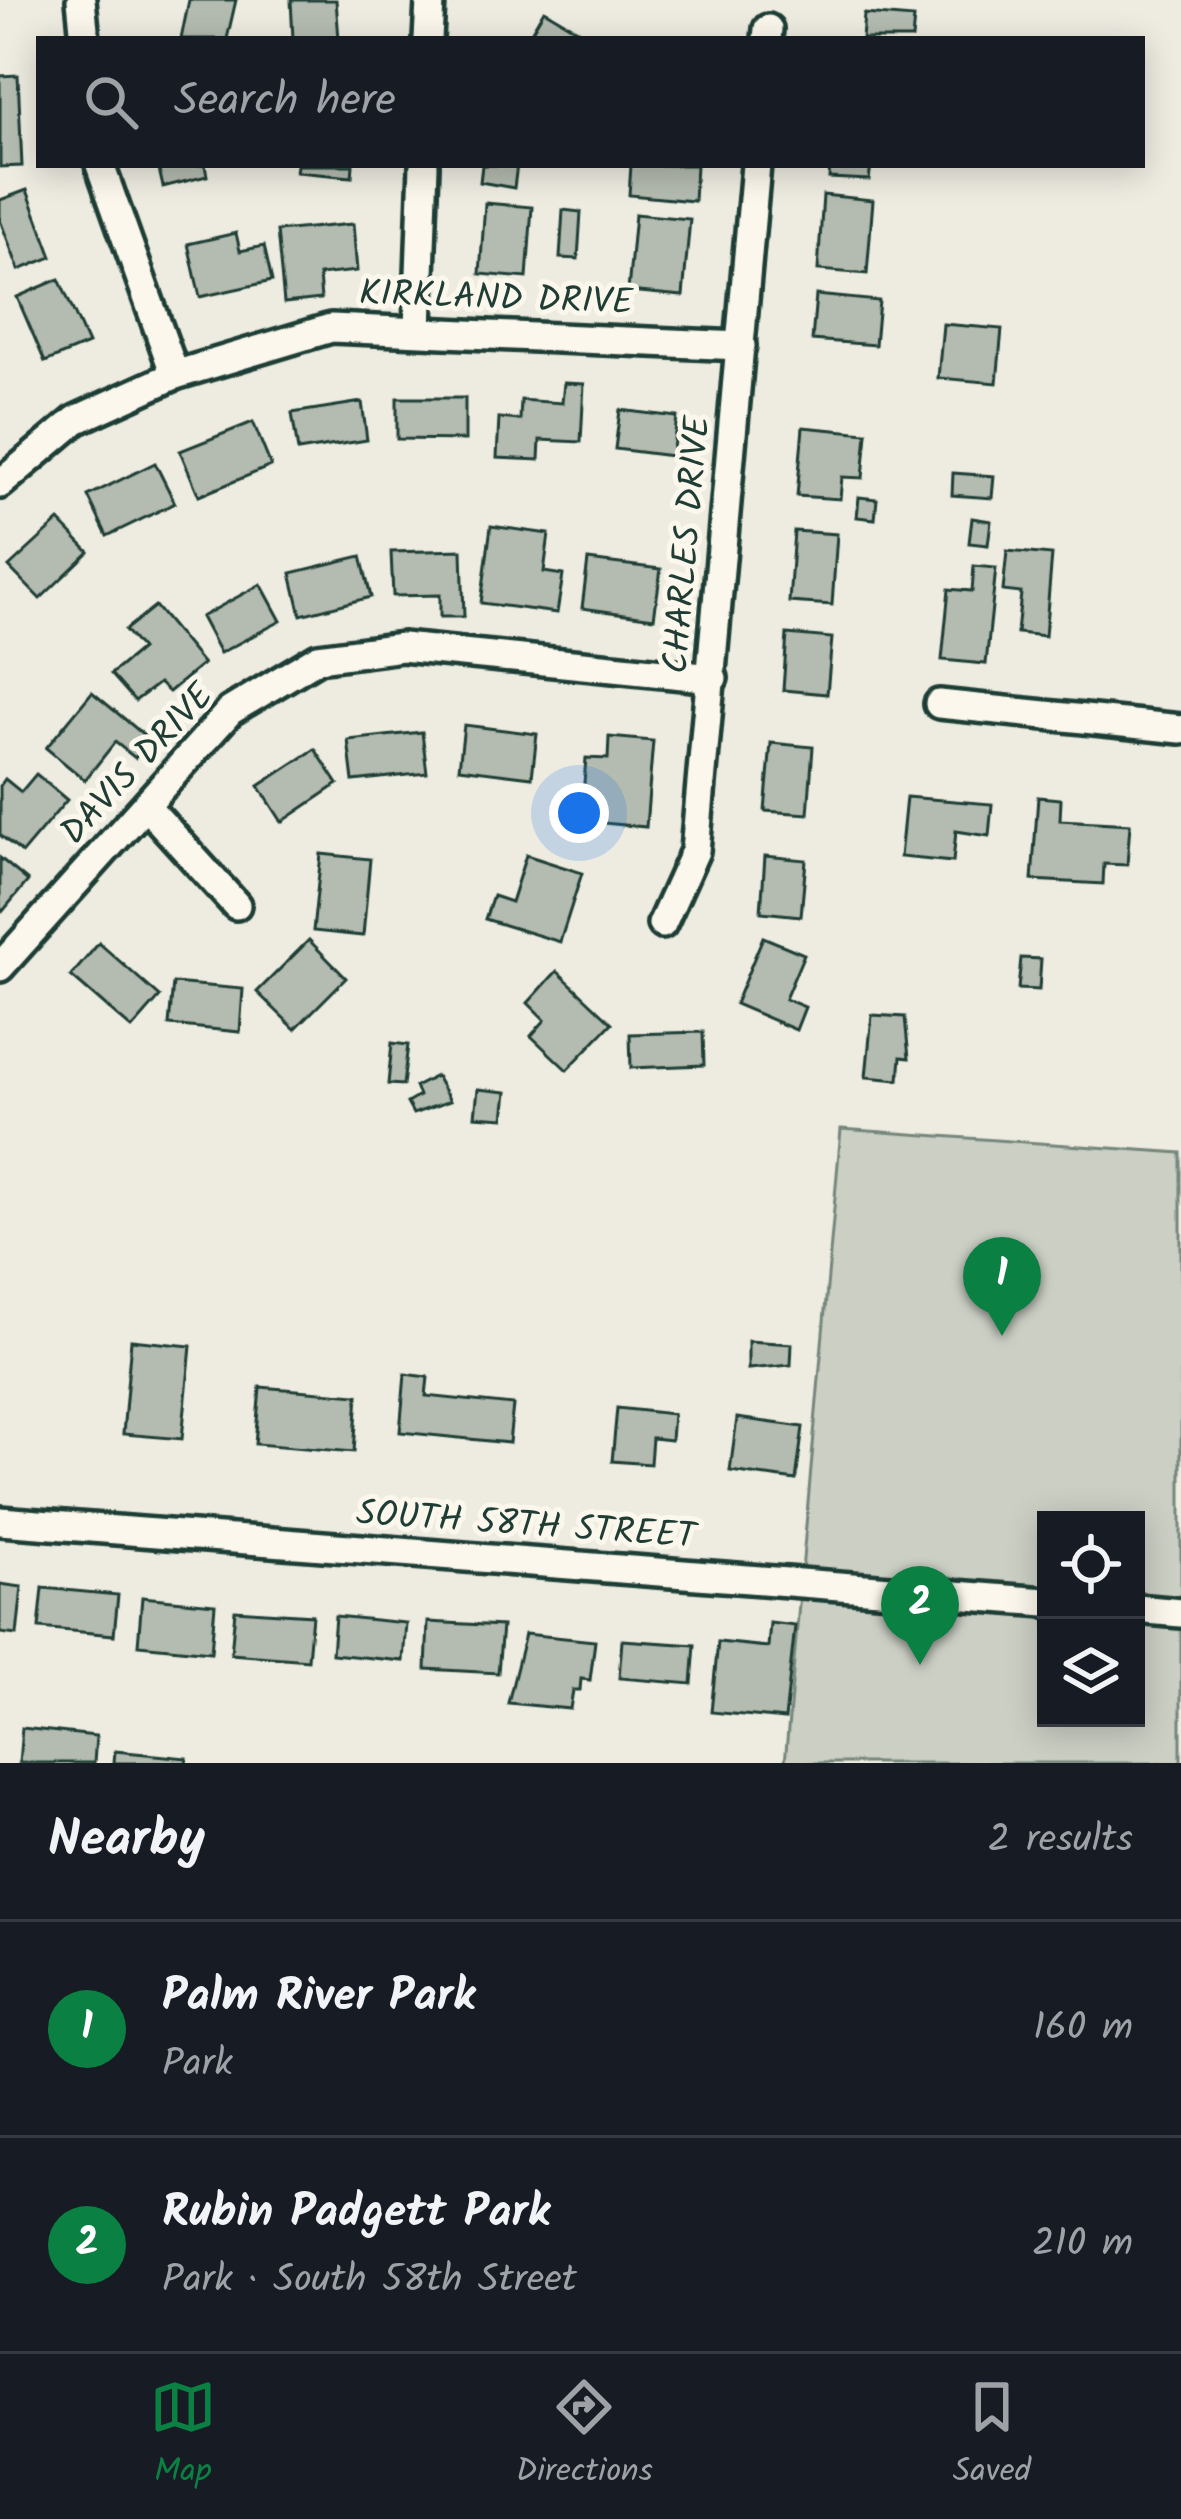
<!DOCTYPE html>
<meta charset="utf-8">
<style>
body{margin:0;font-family:Kalam,sans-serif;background:#20242c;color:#f1f3f6}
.controls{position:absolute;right:36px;bottom:36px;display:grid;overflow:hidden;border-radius:0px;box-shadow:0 6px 30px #0003}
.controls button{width:108px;height:108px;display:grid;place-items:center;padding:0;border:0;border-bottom:3px solid #363941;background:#171b24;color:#f1f3f6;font:60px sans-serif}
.you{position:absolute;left:579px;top:813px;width:42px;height:42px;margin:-30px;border:9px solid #fff;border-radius:50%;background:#1a73e8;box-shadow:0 0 0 18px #1a73e833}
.badge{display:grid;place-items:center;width:78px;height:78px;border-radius:50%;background:#0b8043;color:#fff;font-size:39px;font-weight:700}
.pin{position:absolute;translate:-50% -99px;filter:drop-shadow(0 3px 6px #0008)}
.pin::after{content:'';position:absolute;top:63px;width:42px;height:36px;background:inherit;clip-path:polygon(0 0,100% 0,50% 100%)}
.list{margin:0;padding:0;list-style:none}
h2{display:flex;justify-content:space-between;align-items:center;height:156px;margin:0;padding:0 48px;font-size:51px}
h2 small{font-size:39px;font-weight:400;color:#9ea1a6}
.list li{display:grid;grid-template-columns:78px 1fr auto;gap:36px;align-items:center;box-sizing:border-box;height:216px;padding:0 48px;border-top:3px solid #363941}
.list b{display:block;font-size:45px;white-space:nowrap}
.list p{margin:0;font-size:39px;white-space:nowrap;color:#9ea1a6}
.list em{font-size:39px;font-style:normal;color:#9ea1a6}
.icon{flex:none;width:66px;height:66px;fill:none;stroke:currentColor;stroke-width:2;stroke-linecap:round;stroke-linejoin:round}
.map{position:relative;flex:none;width:1181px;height:1763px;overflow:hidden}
.search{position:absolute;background:#171b24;box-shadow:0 6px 30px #0003;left:36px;right:36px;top:36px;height:132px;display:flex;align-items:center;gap:30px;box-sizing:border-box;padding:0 42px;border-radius:0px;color:#9ea1a6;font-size:45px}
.sheet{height:588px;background:#171b24}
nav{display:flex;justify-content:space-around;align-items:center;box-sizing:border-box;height:168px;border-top:3px solid #363941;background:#171b24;font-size:33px;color:#9ea1a6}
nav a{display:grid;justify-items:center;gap:6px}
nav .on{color:#0b8043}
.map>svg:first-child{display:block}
.green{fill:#cbcfc4;stroke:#75867c;stroke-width:3;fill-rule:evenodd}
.building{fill:#b4bbb0;stroke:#1f3d34;stroke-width:3}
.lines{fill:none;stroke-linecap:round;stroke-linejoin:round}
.minor-casing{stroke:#1f3d34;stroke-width:36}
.minor{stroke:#fbf7ec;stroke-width:27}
.labels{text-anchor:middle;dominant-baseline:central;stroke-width:10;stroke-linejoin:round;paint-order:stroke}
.street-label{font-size:36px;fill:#1f3d34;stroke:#fbf7ec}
</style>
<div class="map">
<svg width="1181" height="1763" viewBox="0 0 1181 1763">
<rect width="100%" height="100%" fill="#eeece1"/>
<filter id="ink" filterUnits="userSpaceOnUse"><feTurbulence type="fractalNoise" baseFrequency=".00833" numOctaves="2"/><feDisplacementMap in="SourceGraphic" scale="24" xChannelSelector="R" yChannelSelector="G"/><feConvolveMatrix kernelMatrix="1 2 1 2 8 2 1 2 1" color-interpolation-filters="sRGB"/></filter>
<g filter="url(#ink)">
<path class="green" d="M841,1129L1181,1153V1763H785ZM1046,1520H1136V1718H1046Z"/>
<g class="building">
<path d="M189,0H236L227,39H181Z"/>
<path d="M291,0H336L339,39H293Z"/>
<path d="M544,10L586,35L584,39H527Z"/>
<path d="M864,14L914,18L912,39H862Z"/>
<path d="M18,75L22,166L0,167V76Z"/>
<path d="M158,165H205L207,176L163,187Z"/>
<path d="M297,165H353L352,177L296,172Z"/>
<path d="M482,165H517L514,188L480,182Z"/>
<path d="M631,165H696L694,201L629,195Z"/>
<path d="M830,165H871L869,180L829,178Z"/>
<path d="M27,190L52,257L19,270L0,220V200Z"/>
<path d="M823,195L873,200L867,274L818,270Z"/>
<path d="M485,203L532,207L527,278L480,274Z"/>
<path d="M563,210L581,212L578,259L560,258Z"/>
<path d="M635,214L690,219L683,296L628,291Z"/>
<path d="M353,224L357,271L319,275L321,299L284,303L277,231Z"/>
<path d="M236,233L240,251L264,246L272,281L200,297L188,244Z"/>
<path d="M59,279L88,344L45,362L17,297Z"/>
<path d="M816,295L879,301L875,345L812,340Z"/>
<path d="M943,324L1002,329L997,383L938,378Z"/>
<path d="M564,383L584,384L581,442L540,440L539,460L497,458L499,418L520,420L521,400L562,403Z"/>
<path d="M397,398H465V440L397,439Z"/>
<path d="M362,402L367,440L298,451L292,413Z"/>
<path d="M620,410L677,417L672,456L615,449Z"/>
<path d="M253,422L271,466L199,496L180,451Z"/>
<path d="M803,427L867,433L863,478L842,477L840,499L797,496Z"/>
<path d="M155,463L175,503L107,536L88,496Z"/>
<path d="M953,473L994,476L992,498L952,495Z"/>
<path d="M859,497L877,499L875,519L857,517Z"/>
<path d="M972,518L991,521L988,545L969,543Z"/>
<path d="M59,521L89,552L40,599L9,567Z"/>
<path d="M491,526L549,534L544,572L563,575L557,613L481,603Z"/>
<path d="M794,531L837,534L832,605L789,602Z"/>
<path d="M462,550L464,617H440V595L393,596L391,552Z"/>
<path d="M1007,551L1052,555L1045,636L1017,633L1021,593L1003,591Z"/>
<path d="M361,556L371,597L301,615L291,573Z"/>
<path d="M588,560L661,569L654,618L582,608Z"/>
<path d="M974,566L996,568L986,664L942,660L949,589L972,591Z"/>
<path d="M261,584L281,621L220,653L201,617Z"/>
<path d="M155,606L203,664L169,692L159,683L135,701L111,674L141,649L125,630Z"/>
<path d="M787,634L832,638L827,694L783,690Z"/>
<path d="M92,692L150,740L135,758L115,742L85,780L46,748Z"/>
<path d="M464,725L537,734L532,777L459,768Z"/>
<path d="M422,732L427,773L353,781L348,740Z"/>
<path d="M609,737L653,741L646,827L581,821L586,758L608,759Z"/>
<path d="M771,743L813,747L808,814L765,811Z"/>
<path d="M315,749L338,784L282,822L259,786Z"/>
<path d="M36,774L67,800L22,853L0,835V786L5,779L21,792Z"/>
<path d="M906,797L992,804L989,836L956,831L953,862L900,857Z"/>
<path d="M1038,797L1061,799L1060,820L1130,824L1127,865L1104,864L1103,884L1032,880Z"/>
<path d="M321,854L370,859L363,936L313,931Z"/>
<path d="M526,855L582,873L560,942L485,919L493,896L511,902Z"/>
<path d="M765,856L806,860L801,916L761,912Z"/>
<path d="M0,858L28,881L3,911L0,908Z"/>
<path d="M763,937L804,954L785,999L805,1007L796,1030L735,1004Z"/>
<path d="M309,940L346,978L295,1029L257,992Z"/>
<path d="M99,943L160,997L132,1029L71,976Z"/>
<path d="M1021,958L1041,959L1039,990L1018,989Z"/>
<path d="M557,971L612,1023L567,1070L531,1036L545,1020L528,1003Z"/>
<path d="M173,983L243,989L240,1032L169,1025Z"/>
<path d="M872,1015L905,1017L909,1058L901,1057L899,1080L866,1077Z"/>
<path d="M703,1032L704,1065L631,1068L630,1034Z"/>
<path d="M392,1043L408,1045L403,1085L388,1084Z"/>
<path d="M436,1076L450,1101L413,1114L407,1103L419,1096L415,1087Z"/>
<path d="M478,1089L507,1092L504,1118L475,1116Z"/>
<path d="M131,1340L191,1346L182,1439L123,1434Z"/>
<path d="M748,1341L792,1344L791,1365L748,1369Z"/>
<path d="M405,1374L428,1377L426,1396L513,1405L509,1443L400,1432Z"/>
<path d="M260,1387L358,1395L354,1452L255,1444Z"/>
<path d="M617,1408L673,1414L671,1440L652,1438L650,1464L612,1461Z"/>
<path d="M737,1418L803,1427L796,1480L730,1471Z"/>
<path d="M0,1584L22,1587L17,1635L0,1633Z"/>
<path d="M43,1588L118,1595L114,1635L39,1628Z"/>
<path d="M142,1597L215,1604L211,1652L138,1645Z"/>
<path d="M235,1610L312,1615L308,1660L231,1654Z"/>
<path d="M335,1616L406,1623L403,1661L332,1654Z"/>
<path d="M428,1622L502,1626L498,1673L426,1669Z"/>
<path d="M770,1623L795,1626L785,1719L711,1712L718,1642L768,1647Z"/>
<path d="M525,1634L595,1641L590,1680L581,1679L580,1690H573L570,1709L508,1703Z"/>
<path d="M622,1640L695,1645L692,1684L619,1678Z"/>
<path d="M22,1728L96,1736L94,1763H19Z"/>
<path d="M115,1751L187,1758L186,1763H114Z"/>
</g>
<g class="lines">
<g class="minor-casing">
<g id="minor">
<path d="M81,0L85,39"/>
<path d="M428,39L430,2"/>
<path d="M767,39L768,29"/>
<path d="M100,165L175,375"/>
<path d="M418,329L424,165"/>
<path d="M0,484L76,420L175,375L331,328L741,346"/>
<path d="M939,704L1181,729"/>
<path d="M147,807L236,905"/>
<path d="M662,924L695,851L756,165"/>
<path d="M0,967L230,711L318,658L402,647L713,678"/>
<path d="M0,1521L1046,1602"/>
<path d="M1136,1609L1181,1613"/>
</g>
</g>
<use href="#minor" class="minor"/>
</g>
</g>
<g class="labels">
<g class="street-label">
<text transform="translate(496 299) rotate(2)">KIRKLAND DRIVE</text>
<text transform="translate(688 545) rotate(-85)">CHARLES DRIVE</text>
<text transform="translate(138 765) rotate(-47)">DAVIS DRIVE</text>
<text transform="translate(526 1526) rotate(4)">SOUTH 58TH STREET</text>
</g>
</g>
</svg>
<div class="controls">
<button><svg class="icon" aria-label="locate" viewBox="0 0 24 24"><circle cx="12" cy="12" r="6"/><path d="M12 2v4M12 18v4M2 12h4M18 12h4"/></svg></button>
<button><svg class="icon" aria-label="layers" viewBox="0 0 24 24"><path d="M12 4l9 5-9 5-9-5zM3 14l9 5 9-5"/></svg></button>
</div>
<div class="you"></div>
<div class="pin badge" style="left:1002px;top:1336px">1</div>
<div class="pin badge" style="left:920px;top:1665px">2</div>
<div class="search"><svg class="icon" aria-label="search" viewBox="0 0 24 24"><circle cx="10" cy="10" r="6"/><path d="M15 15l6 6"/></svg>Search here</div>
</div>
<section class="sheet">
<h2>Nearby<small>2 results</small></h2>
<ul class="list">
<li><span class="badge">1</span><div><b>Palm River Park</b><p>Park</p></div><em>160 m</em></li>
<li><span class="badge">2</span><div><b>Rubin Padgett Park</b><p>Park · South 58th Street</p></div><em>210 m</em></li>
</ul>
</section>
<nav>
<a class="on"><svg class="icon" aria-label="map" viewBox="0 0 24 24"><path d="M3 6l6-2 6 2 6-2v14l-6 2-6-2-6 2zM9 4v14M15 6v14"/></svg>Map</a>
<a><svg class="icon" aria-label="directions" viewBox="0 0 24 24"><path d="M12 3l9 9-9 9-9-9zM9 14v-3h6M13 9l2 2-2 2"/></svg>Directions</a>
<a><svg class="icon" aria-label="saved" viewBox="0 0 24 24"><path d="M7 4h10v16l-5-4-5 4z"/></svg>Saved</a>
</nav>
